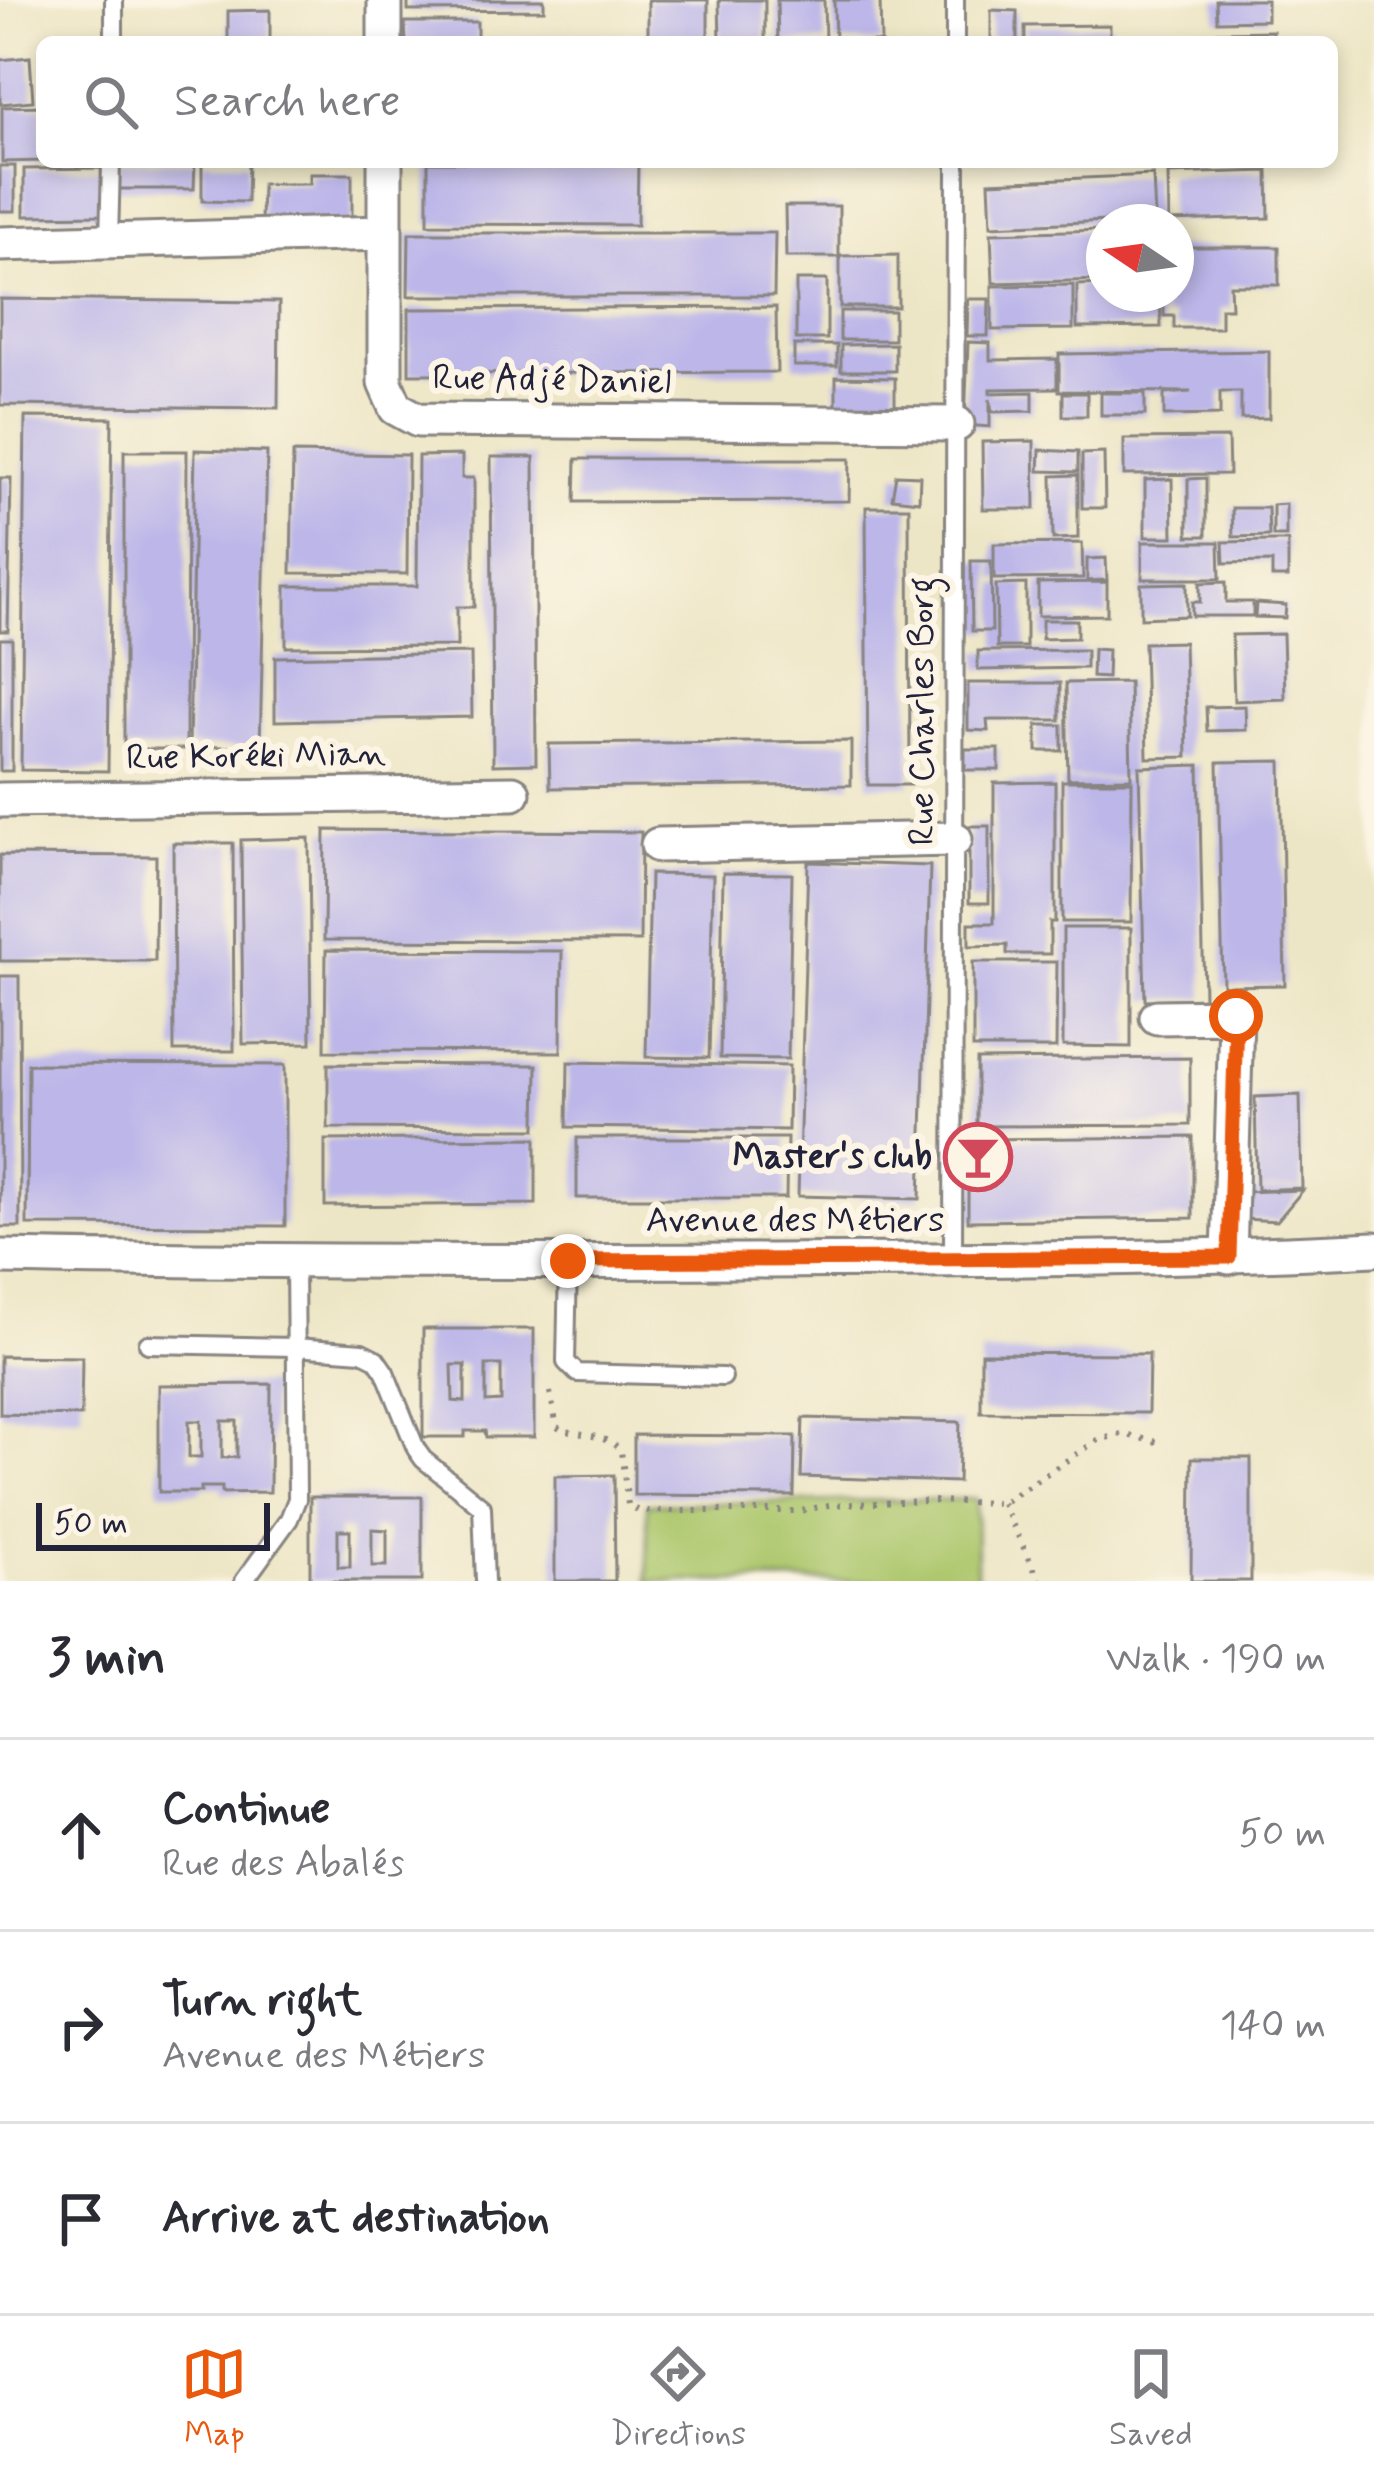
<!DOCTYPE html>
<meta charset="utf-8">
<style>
body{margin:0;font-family:Mynerve,sans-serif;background:#f2f2f3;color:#2b2b33}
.compass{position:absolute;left:1086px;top:204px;width:108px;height:108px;border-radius:50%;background:#fff;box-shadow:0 6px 18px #0003;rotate:283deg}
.scale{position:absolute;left:36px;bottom:30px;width:234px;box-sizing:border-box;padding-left:12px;border:6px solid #22223b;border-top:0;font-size:33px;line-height:42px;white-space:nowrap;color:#22223b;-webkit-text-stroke:9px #fcf5e5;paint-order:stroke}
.stop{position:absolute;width:36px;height:36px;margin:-27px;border:9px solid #ea580c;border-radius:50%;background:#fff}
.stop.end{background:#ea580c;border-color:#fff;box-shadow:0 3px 12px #0008}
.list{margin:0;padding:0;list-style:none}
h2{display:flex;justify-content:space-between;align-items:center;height:156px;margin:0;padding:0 48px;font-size:51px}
h2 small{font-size:39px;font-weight:400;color:#7c7c81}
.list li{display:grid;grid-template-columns:78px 1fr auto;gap:36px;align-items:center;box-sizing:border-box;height:192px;padding:0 48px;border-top:3px solid #e1e1e2}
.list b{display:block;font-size:45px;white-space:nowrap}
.list p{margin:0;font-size:39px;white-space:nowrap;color:#7c7c81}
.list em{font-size:39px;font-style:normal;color:#7c7c81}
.icon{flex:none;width:66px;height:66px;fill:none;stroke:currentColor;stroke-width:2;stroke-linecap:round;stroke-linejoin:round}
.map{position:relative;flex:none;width:1374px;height:1581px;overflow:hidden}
.search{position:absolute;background:#fff;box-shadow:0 6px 18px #0003;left:36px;right:36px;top:36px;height:132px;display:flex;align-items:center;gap:30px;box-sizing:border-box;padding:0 42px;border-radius:18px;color:#7c7c81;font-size:45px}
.sheet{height:732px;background:#fff}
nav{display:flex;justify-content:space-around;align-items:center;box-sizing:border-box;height:168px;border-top:3px solid #e1e1e2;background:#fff;font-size:33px;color:#7c7c81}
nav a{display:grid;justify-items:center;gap:6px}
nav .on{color:#ea580c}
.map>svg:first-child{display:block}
.green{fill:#aec86e;stroke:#687554;stroke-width:3}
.building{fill:#bcb6e9;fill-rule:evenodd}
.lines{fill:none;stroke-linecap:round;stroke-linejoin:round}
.lane-casing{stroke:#888480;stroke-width:22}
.street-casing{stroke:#888480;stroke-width:39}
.path{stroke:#888480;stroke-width:6;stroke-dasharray:3 9;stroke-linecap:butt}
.lane{stroke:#fff;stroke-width:16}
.street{stroke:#fff;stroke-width:33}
.route{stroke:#ea580c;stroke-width:15}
.labels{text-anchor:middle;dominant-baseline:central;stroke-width:12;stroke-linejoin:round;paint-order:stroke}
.street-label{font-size:36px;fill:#22223b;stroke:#fcf5e5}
.poi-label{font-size:36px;font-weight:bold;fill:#22223b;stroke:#fcf5e5;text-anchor:end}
</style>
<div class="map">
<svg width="1374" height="1581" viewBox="0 0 1374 1581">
<rect width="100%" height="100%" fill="#fcf5e5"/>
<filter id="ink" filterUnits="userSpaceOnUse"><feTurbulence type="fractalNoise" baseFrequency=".00833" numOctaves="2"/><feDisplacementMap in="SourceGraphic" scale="24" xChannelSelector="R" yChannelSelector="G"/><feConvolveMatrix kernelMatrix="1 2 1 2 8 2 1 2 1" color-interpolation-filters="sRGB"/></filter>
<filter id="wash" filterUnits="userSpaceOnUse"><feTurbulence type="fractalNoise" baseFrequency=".004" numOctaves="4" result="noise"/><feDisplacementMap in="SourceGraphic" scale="48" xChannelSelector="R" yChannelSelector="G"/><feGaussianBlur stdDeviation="2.7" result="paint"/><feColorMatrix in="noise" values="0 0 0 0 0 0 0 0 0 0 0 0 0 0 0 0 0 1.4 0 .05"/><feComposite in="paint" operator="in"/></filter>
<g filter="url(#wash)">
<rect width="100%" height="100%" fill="#ede6c6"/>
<path class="green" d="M976,1499L977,1581H648L647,1504Z"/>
<g id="blocks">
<g class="building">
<path d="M408,0H544V10L408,11Z"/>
<rect x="648" y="0" width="60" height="42"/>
<path d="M719,0H765V42H720Z"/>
<path d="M777,0H824L825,42H778Z"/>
<path d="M834,0H880L881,42H835Z"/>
<path d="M1216,0H1267V20L1217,21Z"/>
<path d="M270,10V42H228V11Z"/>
<path d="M991,10L1017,11V42H991Z"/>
<path d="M405,22H477V42H406Z"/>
<path d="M1110,25V42H1025V26Z"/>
<path d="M1273,31V42H1217V32Z"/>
<path d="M30,57L33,101L0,104V60Z"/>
<path d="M42,106V161L2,162V107Z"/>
<path d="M114,162H195L194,189H114Z"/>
<path d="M202,162H248L247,202L202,201Z"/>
<path d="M428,162H638L637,225L428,224Z"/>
<rect x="0" y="166" width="15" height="45"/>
<path d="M104,168V215L24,216V169Z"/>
<path d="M1268,171L1269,218L1169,221L1168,174Z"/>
<path d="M310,174H352V222H261L262,184H310Z"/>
<path d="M1153,175L1155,219L991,226L989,182Z"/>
<path d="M785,206H839V257H786Z"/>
<path d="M1104,230V280L993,283L991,233Z"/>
<path d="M409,233H775L774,296H408Z"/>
<path d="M1176,247H1279V285H1230L1231,308H1221V328H1174V316H1164V294H1176Z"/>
<path d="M898,255V307H840V256Z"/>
<rect x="796" y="280" width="31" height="59"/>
<path d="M1104,284V294H1160L1161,327L1077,328V285Z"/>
<path d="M1073,285V329L992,330V286Z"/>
<path d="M0,299L279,302L278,408L0,405Z"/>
<path d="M968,299H989L988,336H967Z"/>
<path d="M776,307L777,372L409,374V309Z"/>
<rect x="840" y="311" width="54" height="29"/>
<path d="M968,342L990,343V360L1057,359V388L990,389V393L1033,392V411L992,412L990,399V427L965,425Z"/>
<path d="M895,344V371H841V345Z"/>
<rect x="794" y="345" width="43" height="21"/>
<path d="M1269,351V418L1241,419V392H1220V415L1164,416V394L1191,392L1059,391V354Z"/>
<path d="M836,377L895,378V414H836Z"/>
<rect x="1063" y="393" width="24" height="23"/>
<rect x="1101" y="393" width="44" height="22"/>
<path d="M25,417L112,418L108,771L21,770Z"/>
<path d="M1228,438L1229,474L1124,475V439Z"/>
<path d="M1034,441L1035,509H983L982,442Z"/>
<path d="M195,450L267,452L260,748L189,746Z"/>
<path d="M1040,450L1078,452V472L1039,471Z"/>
<path d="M124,451H187L186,749H124Z"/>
<path d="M293,453L408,455L407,574L291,573Z"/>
<path d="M1104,453L1105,508H1082V454Z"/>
<path d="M462,455V478H474V607H457V646L286,647V586H417L418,456Z"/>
<path d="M491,457H534L536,764L493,765Z"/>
<path d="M576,459H850L849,501L575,502Z"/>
<path d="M896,475L920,476L919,501L892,498Z"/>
<path d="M1078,475V538L1053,539L1052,476Z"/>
<path d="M0,478H11L8,631H0Z"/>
<path d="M1206,478V536H1188V479Z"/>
<path d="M1172,479L1173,537H1145V480Z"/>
<path d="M1286,504V536H1273V505Z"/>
<path d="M866,507H909L910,785H868Z"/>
<path d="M1232,508H1268L1269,536L1233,537Z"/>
<path d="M1270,541H1288V577H1272V562L1224,563L1223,542Z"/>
<path d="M1142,542H1219L1220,579H1142Z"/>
<path d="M1082,543L1083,578L994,579V544Z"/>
<path d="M1106,558L1107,580L1087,581V559Z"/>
<path d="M971,561H991L992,631H972Z"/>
<path d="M1107,582V615L1038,616V583Z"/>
<path d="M1226,582V602H1253V616H1192V602H1200V583Z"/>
<path d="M1187,583V616L1141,618V584Z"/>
<path d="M1026,584V647H997L996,585Z"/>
<path d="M1256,603L1286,605L1285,618L1255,617Z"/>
<path d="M1042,620H1077V638L1042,639Z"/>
<path d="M1283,634L1285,699L1234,701L1232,635Z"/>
<rect x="0" y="639" width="12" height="132"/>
<path d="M1184,642L1187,757L1147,758L1144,643Z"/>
<path d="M1093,649L1108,650L1107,678L1092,677Z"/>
<path d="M1086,650V668L978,670V651Z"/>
<path d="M471,653L472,717L275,721V657Z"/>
<path d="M1129,682L1131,778L1068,779L1066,683Z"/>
<path d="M968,683H1060V720H987L988,731L968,730Z"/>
<path d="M1245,706L1246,730L1207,731L1206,707Z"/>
<rect x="1037" y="725" width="25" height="26"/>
<path d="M851,741V785L550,788L549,744Z"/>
<rect x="965" y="749" width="34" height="21"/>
<path d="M1281,761L1285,985L1223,986L1218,762Z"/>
<path d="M1199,765L1204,998L1145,1000L1139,767Z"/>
<path d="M1062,781H1132L1131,922H1062Z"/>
<path d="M1055,782V922H1050V954H1007V945L969,946V923H994V783Z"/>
<rect x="969" y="826" width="20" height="77"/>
<path d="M325,830L641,832L640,941L324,940Z"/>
<path d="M309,838L311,1043L243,1044L241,840Z"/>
<path d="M173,843H233L234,1051H174Z"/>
<path d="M0,855L156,856L155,961H0Z"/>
<path d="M808,862L930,866L920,1199L798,1196Z"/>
<path d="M723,873L792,874L788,1059L720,1058Z"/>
<path d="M650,874L713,875L709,1058L646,1057Z"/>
<path d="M1063,928H1131V1047L1063,1046Z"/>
<path d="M326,950L562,951L561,1052L325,1051Z"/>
<path d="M973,962H1057L1056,1048H973Z"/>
<path d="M0,976H19L20,1227H0Z"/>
<path d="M1190,1058V1125L977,1126V1060Z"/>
<path d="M568,1062L789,1066L788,1130L567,1127Z"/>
<path d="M28,1064L285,1065V1226L27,1225Z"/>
<path d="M328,1064L537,1065L536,1129L328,1128Z"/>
<path d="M1300,1095L1302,1188L1257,1190L1255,1097Z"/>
<path d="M1193,1137V1218L968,1221V1139Z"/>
<path d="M536,1138V1204L325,1206V1140Z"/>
<path d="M577,1138H787L786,1198H577Z"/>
<path d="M1303,1190L1277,1221L1244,1219L1243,1192Z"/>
<path d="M423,1329H534V1437H486L485,1431H465V1437H423ZM452,1365H465V1402L453,1401ZM486,1365H501V1401L486,1402Z"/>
<path d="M981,1353L1149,1354L1148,1413L981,1412Z"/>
<path d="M0,1356L82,1357L81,1416L0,1414Z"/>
<path d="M271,1384L270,1492L222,1493V1487H201V1492H159V1385ZM189,1421H201V1457H189ZM222,1421H237V1457L222,1458Z"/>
<path d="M803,1418L960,1422L958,1482L801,1477Z"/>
<path d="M634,1435L795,1436L794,1496L634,1495Z"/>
<path d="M1192,1458H1251V1581H1191Z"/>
<path d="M614,1475L615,1581H555V1476Z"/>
<path d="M310,1497H422V1581H310ZM372,1529L387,1530V1566H372ZM338,1530H350V1567H338Z"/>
</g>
</g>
</g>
<g filter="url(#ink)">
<use href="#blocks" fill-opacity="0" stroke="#888480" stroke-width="3"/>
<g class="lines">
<g class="lane-casing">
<g id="lane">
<path d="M955,0V42"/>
<path d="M114,42V0"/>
<path d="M109,241L111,162"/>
<path d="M953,1260L956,162"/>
<path d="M568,1261L566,1362L577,1373L723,1377"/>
<path d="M148,1344L295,1347L362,1352L376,1359L385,1372L416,1449L423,1459L482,1507L485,1581"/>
<path d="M244,1581L289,1519L297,1499L295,1263"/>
</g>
</g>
<g class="street-casing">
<g id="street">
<path d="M385,42V0"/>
<path d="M385,162V383L396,408L418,420L957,424"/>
<path d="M0,244L384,233"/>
<path d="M0,800L513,793"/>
<path d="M658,845L955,839"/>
<path d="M1157,1017L1236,1016L1229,1257"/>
<path d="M0,1257C249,1262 497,1262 746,1261C956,1260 1165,1260 1374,1249"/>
</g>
</g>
<g class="path">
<path d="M550,1392L557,1427L562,1430C582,1435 608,1435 621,1451L628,1505L639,1511H800L829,1505L925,1501L1002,1503L1098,1440L1122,1434L1157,1442"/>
<path d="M1002,1503L1040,1581"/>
</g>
<use href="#lane" class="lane"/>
<use href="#street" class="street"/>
</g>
</g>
<g class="lines" filter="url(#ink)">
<path class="route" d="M568,1261L1229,1257L1236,1016"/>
</g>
<defs>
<g id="bar-ring" transform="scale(3.45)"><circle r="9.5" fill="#fcf5e5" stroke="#d1495b" stroke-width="1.5"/><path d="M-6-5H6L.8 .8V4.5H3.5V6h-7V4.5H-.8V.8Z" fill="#d1495b"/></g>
</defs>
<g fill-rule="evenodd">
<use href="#bar-ring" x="978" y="1157"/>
</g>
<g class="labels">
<g class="street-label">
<text transform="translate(552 381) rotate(1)">Rue Adjé Daniel</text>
<text transform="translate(923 711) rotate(-90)">Rue Charles Borg</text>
<text transform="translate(256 757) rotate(-1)">Rue Koréki Mian</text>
<text x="795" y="1221">Avenue des Métiers</text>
</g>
<g class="poi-label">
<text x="932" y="1157">Master's club</text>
</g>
</g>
</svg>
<svg class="compass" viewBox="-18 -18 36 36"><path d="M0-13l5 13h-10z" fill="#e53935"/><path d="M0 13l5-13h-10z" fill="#7c7c81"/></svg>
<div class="scale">50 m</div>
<div class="stop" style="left:1236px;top:1016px"></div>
<div class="stop end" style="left:568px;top:1261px"></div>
<div class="search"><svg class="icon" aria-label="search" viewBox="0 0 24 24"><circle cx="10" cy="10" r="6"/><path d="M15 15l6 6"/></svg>Search here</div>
</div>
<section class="sheet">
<h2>3 min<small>Walk · 190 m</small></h2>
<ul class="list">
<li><svg class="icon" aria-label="ahead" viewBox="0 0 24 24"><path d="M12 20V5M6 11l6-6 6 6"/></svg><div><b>Continue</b><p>Rue des Abalés</p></div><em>50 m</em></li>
<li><svg class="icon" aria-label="right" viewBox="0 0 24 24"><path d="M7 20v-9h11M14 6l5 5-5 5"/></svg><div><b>Turn right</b><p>Avenue des Métiers</p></div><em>140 m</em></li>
<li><svg class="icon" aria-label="arrive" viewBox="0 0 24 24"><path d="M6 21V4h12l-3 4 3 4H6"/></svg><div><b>Arrive at destination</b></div></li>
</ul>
</section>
<nav>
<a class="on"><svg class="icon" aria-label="map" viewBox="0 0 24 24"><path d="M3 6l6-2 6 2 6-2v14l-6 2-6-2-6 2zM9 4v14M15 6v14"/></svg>Map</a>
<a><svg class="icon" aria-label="directions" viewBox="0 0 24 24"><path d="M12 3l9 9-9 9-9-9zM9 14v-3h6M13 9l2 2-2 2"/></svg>Directions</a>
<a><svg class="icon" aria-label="saved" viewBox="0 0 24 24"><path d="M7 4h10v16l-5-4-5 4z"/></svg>Saved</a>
</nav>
